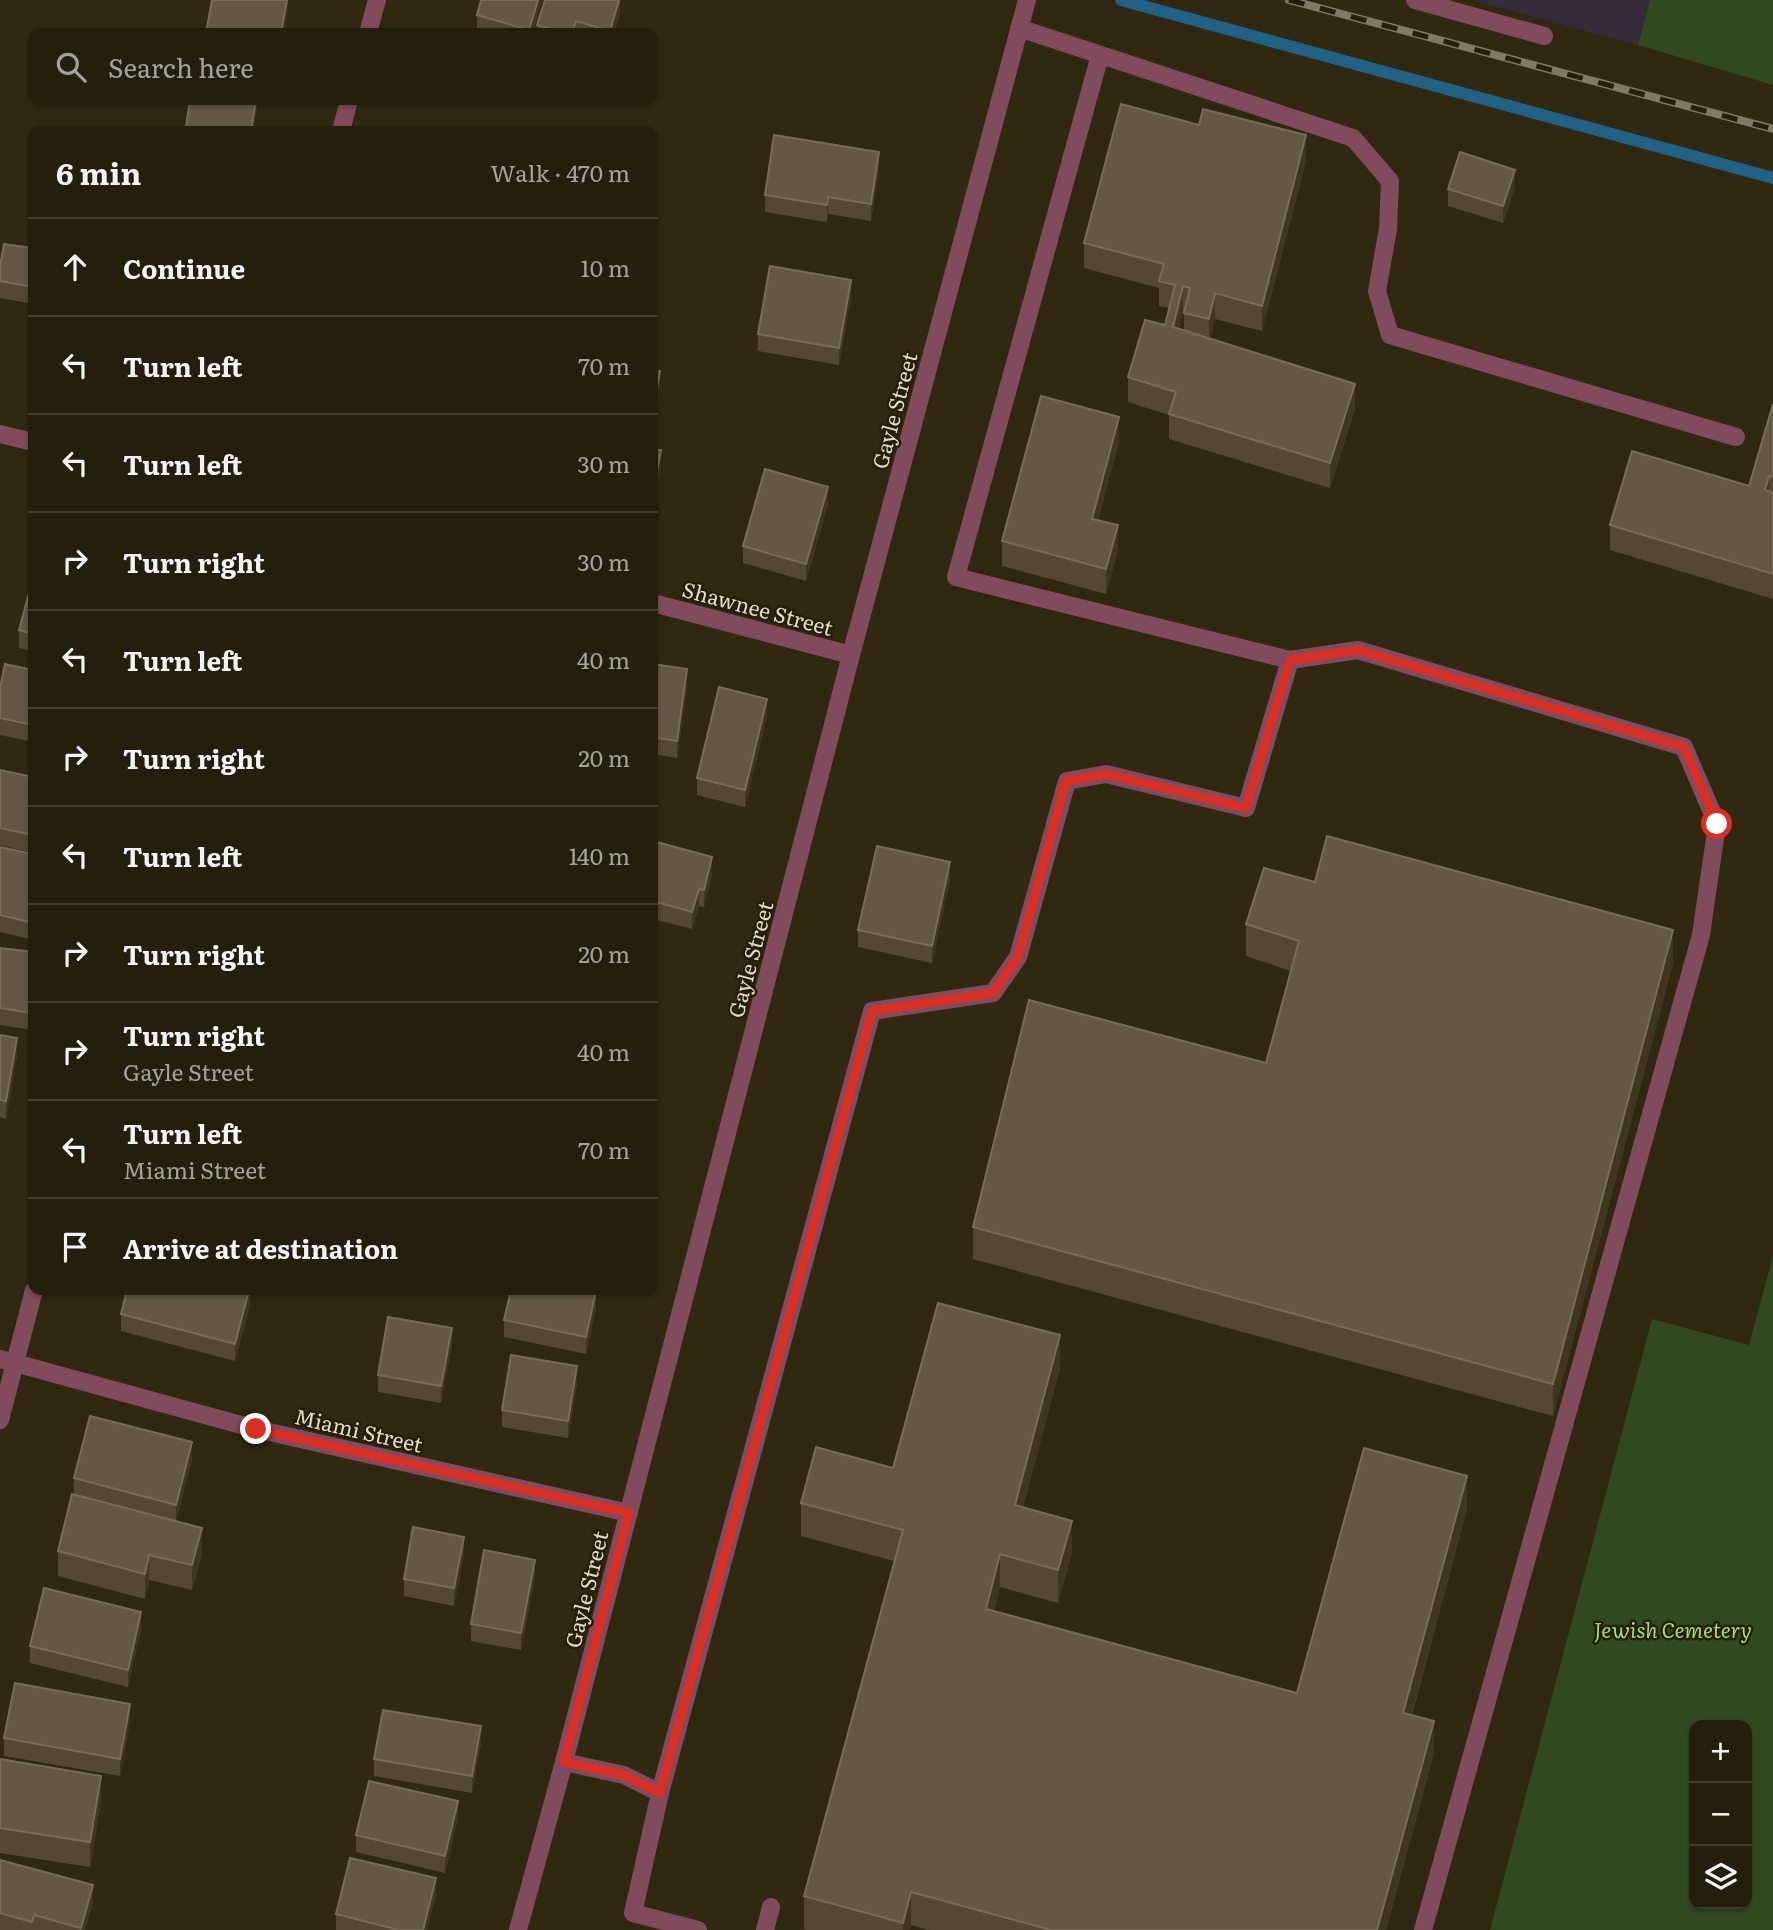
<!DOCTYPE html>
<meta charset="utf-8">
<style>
body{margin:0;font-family:Literata,serif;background:#2c2716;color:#f1f3f6}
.controls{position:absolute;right:21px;bottom:21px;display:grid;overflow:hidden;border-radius:14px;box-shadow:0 2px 5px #0004}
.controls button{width:63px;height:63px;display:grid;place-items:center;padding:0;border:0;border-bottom:2px solid #413c2e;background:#241e0d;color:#f1f3f6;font:35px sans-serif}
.stop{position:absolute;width:21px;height:21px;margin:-16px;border:5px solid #d93025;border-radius:50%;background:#fff}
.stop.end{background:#d93025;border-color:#fff;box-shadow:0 2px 7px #0008}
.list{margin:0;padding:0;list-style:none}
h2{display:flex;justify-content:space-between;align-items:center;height:91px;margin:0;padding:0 28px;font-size:30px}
h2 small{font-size:23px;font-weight:400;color:#a3a29d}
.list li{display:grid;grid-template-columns:46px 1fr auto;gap:21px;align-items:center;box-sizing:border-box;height:98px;padding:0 28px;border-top:2px solid #413c2e}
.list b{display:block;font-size:26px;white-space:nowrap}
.list p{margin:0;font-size:23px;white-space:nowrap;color:#a3a29d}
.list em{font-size:23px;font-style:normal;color:#a3a29d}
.icon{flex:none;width:38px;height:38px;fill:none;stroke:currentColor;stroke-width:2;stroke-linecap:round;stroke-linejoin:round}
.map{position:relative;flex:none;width:1773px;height:1930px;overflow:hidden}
.search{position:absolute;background:#241e0d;box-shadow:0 2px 5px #0004;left:28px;top:28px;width:630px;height:77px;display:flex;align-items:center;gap:18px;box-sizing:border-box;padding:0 24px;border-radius:14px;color:#a3a29d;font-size:26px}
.panel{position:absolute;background:#241e0d;box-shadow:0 2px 5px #0004;left:28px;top:126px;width:630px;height:1169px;border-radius:14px}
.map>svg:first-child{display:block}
.industrial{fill:#362b3a}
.green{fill:#304921;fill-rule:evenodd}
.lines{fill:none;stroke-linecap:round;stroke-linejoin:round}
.stream{stroke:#1f6286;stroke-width:12}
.minor{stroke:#814b5e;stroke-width:18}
.rail-casing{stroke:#807966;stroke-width:8}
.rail{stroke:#261e07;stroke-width:5;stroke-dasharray:16;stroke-linecap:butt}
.wall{fill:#554833;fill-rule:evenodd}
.shaded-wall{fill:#40351f}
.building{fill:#645844;stroke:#776c59;stroke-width:2}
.route{stroke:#d93025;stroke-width:9}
.labels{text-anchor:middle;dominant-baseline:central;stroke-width:5;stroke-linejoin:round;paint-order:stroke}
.street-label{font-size:21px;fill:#dfdacc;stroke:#261e07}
.park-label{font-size:21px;font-style:italic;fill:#a0dc7c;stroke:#261e07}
</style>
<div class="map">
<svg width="1773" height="1930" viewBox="0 0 1773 1930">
<rect width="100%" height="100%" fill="#302811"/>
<path class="industrial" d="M1472,0H1650L1638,45Z"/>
<g class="green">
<path d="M1650,0H1773V85L1638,45Z"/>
<path d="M1773,1256V1930H1490L1652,1319L1749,1345ZM1694,1725H1747V1904H1694Z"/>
</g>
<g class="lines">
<path class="stream" d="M1121,0L1773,178"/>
<g class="minor">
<path d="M1415,0L1544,36"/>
<path d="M1019,28L1353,138L1390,181L1388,229L1377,291L1390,335L1736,437"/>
<path d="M368,33L377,0"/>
<path d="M1100,55L956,577L1290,660L1358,650L1684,747L1717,824L1701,935L1423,1930"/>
<path d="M341,131L349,100"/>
<path d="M0,434L33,442"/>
<path d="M653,603L851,655"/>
<path d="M0,1359L256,1429L629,1513"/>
<path d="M0,1420L34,1290"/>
<path d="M564,1762L624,1775L660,1793"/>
<path d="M518,1930L564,1762L851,655L1027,0"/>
<path d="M698,1930L633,1913L660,1793L872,1011L993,993L1018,957L1067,781L1106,774L1246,808L1290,660"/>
<path d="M765,1930L771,1907"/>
</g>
<g class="rail-casing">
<path id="rail" d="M1289,0L1773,129"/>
</g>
<use href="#rail" class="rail"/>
</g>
<g class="wall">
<path d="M481,0H542L533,33H477V15Z"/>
<path d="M620,0V14L614,33H537V25Z"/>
<path d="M257,100L253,131H186V127Z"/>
<path d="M1306,161L1262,331L1215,319L1210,339L1355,409L1330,488L1169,439V415L1128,402V377L1165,325L1169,308L1159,306V288L1084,268V243ZM1183,311L1184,313V331L1179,329Z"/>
<path d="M879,169L871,221L828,214L827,222L765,212V195Z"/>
<path d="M1515,187L1503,223L1448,206V189Z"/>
<path d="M33,248V304L0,298V266Z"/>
<path d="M851,297L839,365L758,351V334Z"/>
<path d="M1773,404V599L1610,550V525L1749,486Z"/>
<path d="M1119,442L1098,520L1118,550L1106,594L1002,566V541Z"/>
<path d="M828,504L806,581L743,563V546Z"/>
<path d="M33,578V651L19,648V630Z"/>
<path d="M653,664L687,686L677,758L653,754Z"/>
<path d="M33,670V742L0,735V688Z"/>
<path d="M767,716L745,807L697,795V778Z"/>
<path d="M0,770L33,777V853L0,845Z"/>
<path d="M653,841L712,874L704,907L699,906L692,929L653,919Z"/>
<path d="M0,847L33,854V940L0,932Z"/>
<path d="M950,879L932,963L858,947V930Z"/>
<path d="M1315,882L1673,963L1553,1416L973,1259V1227L1266,1063L1291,971L1246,956V924Z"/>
<path d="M0,948L33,952V1021L32,1030L0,1025Z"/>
<path d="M0,1035L17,1055L6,1119L0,1117Z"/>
<path d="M250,1290V1305L235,1361L121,1331V1314Z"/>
<path d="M596,1308L586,1354L504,1337V1320Z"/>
<path d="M452,1345L441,1403L378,1392V1375Z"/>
<path d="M1060,1368L1023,1507L1072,1553L1058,1603L1000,1587L994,1611L1297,1693L1467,1509L1412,1715L1434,1753L1386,1930H929L911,1925L910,1930H808L804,1929V1896L894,1561L801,1536V1503L893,1468Z"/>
<path d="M577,1383L568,1438L502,1427V1410Z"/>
<path d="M192,1459L176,1522L202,1554L192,1590L149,1580L145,1599L58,1576V1551L74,1494V1478Z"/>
<path d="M464,1554L454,1606L404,1596V1579Z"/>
<path d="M535,1577L521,1650L471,1641V1624Z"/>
<path d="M141,1629L128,1687L30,1663V1646Z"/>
<path d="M130,1721L120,1776L4,1756V1738Z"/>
<path d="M481,1743L472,1793L374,1776V1759Z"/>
<path d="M0,1759L101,1801L90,1867L0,1853Z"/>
<path d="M458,1818L445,1873L356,1852V1835Z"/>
<path d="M0,1860L93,1902L85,1930H0Z"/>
<path d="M436,1895L427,1930H336V1914Z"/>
</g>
<g class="shaded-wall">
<path d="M287,0H288V11L284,33H281Z"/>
<path d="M538,0H542L533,33H529Z"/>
<path d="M619,0L620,14L614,33H610Z"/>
<path d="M256,100H257V106L253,131H251Z"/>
<path d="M1306,135V161L1262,331V306Z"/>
<path d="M879,152V169L871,221V204Z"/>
<path d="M1515,170V187L1503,223V206Z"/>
<path d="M828,197V214L827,222V205Z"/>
<path d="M851,280V297L839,365V348Z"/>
<path d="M1183,286V311L1173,353V327Z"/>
<path d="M1215,293V319L1209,345V319Z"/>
<path d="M660,371V388L653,428V411Z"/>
<path d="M1355,384V409L1330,488V463Z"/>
<path d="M1119,417V442L1092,544V519Z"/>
<path d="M661,450V468L653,508V491Z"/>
<path d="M1769,476V501L1765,490Z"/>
<path d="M828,487V504L806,581V564Z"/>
<path d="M1118,525V550L1106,594V569Z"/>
<path d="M687,669V686L677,758V741Z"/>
<path d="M767,699V716L745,807V790Z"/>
<path d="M712,857V874L704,907V890Z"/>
<path d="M950,862V879L932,963V946Z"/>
<path d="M699,889V906L692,929V912Z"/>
<path d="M1673,930V963L1553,1416V1384Z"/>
<path d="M33,1004V1021L32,1030V1013Z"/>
<path d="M17,1038V1055L6,1119V1101Z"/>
<path d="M249,1290L250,1305L235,1361V1344Z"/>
<path d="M596,1291V1308L586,1354V1337Z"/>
<path d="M452,1328V1345L441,1403V1386Z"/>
<path d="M1060,1335V1368L1015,1538V1505Z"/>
<path d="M577,1366V1383L568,1438V1421Z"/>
<path d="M192,1442V1459L176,1522V1505Z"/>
<path d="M1467,1476V1509L1403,1746V1713Z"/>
<path d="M1072,1521V1553L1058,1603V1570Z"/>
<path d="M202,1528V1554L192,1590V1565Z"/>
<path d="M464,1537V1554L454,1606V1588Z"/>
<path d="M1000,1554V1587L986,1641V1609Z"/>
<path d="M149,1555V1580L145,1599V1574Z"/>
<path d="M535,1560V1577L521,1650V1633Z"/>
<path d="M141,1612V1629L128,1687V1670Z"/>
<path d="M130,1704V1721L120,1776V1759Z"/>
<path d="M1434,1721V1753L1386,1930H1377Z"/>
<path d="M481,1726V1743L472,1793V1776Z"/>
<path d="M101,1776V1801L90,1867V1842Z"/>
<path d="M458,1801V1818L445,1873V1856Z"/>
<path d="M436,1878V1895L427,1930H423Z"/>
<path d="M93,1885V1902L85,1930H81Z"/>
<path d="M911,1892V1925L910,1930H903V1923Z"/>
</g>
<g class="building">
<path d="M212,0H287L281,33H206Z"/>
<path d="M481,0H538L529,30L477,15Z"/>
<path d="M545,0H619L610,31L576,21L572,33H564L537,25Z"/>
<path d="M190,100H256L251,131H209L186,127Z"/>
<path d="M1121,104L1199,125L1203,109L1306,135L1262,306L1215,293L1209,319L1184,313L1190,288L1183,286L1173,327L1355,384L1330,463L1169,414L1176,392L1128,377L1145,320L1165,325L1175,285L1159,281L1164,264L1084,243Z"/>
<path d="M774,135L879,152L871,204L828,197L827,205L765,195Z"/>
<path d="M1460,152L1515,170L1503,206L1448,189Z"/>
<path d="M4,244L33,248V287L0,281V266Z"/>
<path d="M770,266L851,280L839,348L758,334Z"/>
<path d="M653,370L660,371L653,411Z"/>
<path d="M1041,396L1119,417L1092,519L1118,525L1106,569L1002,541Z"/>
<path d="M1773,404V477L1769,476L1765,490L1773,493V574L1610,525L1632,451L1749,486Z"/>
<path d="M653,449L661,450L653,491Z"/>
<path d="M765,469L828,487L806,564L743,546Z"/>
<path d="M33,578V634L19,630Z"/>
<path d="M5,664L33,670V725L0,718V688Z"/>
<path d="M653,664L687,669L677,741L653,737Z"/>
<path d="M719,687L767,699L745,790L697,778Z"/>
<path d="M0,770L33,777V835L0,828Z"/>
<path d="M1327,836L1673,930L1553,1384L973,1227L1029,1000L1266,1063L1299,941L1246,924L1264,868L1315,882Z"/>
<path d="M653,841L712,857L704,890L699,889L692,912L653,901Z"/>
<path d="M877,846L950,862L932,946L858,930Z"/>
<path d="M0,847L33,854V923L0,915Z"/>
<path d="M0,948L33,952V1004L32,1013L0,1008Z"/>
<path d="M0,1035L17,1038L6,1101L0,1100Z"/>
<path d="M127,1290H249L235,1344L121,1314Z"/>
<path d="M511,1290H591L596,1291L586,1337L504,1320Z"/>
<path d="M938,1303L1060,1335L1015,1505L1072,1521L1058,1570L1000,1554L986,1609L1297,1693L1364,1448L1467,1476L1403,1713L1434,1721L1377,1930H1051L911,1892L903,1923L804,1896L903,1530L801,1503L816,1447L893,1468Z"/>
<path d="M388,1317L452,1328L441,1386L378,1375Z"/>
<path d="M511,1355L577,1366L568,1421L502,1410Z"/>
<path d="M90,1416L192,1442L176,1505L74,1478Z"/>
<path d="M72,1494L202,1528L192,1565L149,1555L145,1574L58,1551Z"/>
<path d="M413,1527L464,1537L454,1588L404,1579Z"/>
<path d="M484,1550L535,1560L521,1633L471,1624Z"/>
<path d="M44,1588L141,1612L128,1670L30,1646Z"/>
<path d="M15,1683L130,1704L120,1759L4,1738Z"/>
<path d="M383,1710L481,1726L472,1776L374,1759Z"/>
<path d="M0,1759L101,1776L90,1842L0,1828Z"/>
<path d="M369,1781L458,1801L445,1856L356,1835Z"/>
<path d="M350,1858L436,1878L423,1930H399L336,1914Z"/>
<path d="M0,1860L93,1885L81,1928L34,1915L32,1922L0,1913Z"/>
</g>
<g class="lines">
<path class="route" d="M256,1429L629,1513L564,1762L624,1775L660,1793L872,1011L993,993L1018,957L1066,781L1106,774L1246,808L1290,660L1358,650L1684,747L1717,824"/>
</g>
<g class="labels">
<g class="street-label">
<text transform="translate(893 410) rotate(-75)">Gayle Street</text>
<text transform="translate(758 607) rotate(15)">Shawnee Street</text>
<text transform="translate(749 959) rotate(-75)">Gayle Street</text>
<text transform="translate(359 1429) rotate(13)">Miami Street</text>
<text transform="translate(585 1589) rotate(-76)">Gayle Street</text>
</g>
<g class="park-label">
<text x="1673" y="1628">Jewish Cemetery</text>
</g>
</g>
</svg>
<div class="controls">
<button>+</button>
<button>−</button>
<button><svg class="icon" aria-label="layers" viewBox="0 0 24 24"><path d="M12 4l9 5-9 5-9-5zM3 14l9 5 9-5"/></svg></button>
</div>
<div class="stop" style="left:1717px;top:824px"></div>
<div class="stop end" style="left:256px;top:1429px"></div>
<div class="search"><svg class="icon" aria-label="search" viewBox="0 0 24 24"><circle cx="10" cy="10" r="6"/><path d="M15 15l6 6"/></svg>Search here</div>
<section class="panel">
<h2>6 min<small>Walk · 470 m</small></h2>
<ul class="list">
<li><svg class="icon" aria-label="ahead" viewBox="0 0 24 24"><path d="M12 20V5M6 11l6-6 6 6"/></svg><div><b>Continue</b></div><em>10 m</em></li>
<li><svg class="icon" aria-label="left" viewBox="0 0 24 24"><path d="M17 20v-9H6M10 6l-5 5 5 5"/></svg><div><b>Turn left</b></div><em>70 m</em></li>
<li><svg class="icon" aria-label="left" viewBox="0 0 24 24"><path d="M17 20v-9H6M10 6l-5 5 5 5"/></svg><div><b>Turn left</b></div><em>30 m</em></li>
<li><svg class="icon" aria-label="right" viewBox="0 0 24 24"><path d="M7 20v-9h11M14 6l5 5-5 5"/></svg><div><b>Turn right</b></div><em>30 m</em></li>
<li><svg class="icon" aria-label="left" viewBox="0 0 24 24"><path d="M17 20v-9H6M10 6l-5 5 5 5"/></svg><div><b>Turn left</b></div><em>40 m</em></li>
<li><svg class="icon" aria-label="right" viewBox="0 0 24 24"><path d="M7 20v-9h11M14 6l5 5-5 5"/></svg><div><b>Turn right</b></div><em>20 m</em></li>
<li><svg class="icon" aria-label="left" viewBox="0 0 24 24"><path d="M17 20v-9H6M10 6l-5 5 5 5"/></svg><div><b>Turn left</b></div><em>140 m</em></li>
<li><svg class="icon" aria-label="right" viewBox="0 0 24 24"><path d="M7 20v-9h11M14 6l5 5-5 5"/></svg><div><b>Turn right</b></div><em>20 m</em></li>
<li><svg class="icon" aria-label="right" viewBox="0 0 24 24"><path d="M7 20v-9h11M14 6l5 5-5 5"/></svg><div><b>Turn right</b><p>Gayle Street</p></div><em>40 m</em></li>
<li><svg class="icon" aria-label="left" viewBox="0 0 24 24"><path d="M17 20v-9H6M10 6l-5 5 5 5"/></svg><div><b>Turn left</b><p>Miami Street</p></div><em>70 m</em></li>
<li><svg class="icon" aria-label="arrive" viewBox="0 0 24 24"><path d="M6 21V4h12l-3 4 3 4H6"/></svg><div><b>Arrive at destination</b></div></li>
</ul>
</section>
</div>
